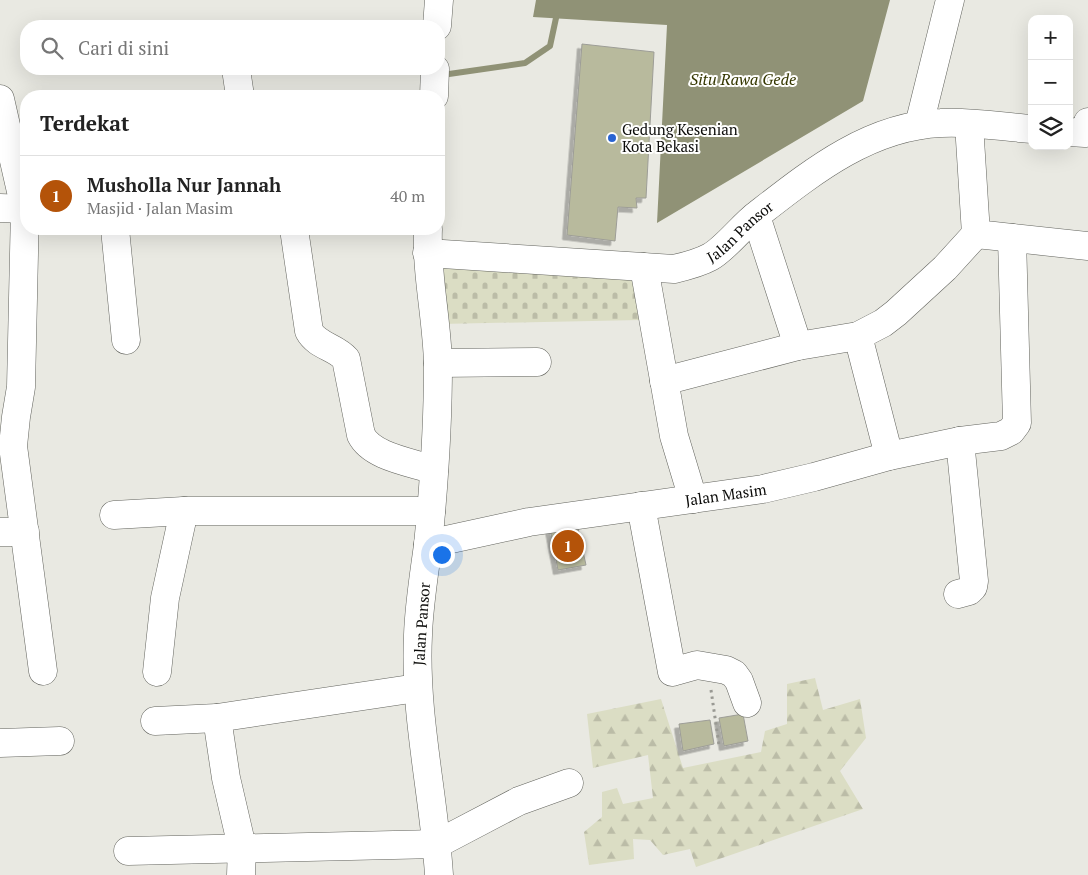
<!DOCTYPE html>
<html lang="id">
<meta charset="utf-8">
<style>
body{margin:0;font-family:"PT Serif",serif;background:#f2f2f2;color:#222}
.controls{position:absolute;right:15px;top:15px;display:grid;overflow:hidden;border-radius:10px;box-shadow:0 5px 20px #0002}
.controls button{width:45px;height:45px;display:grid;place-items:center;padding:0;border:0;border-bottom:1px solid #e0e0e0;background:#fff;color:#222;font:25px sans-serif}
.you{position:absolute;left:441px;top:554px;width:18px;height:18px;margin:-12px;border:4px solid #fff;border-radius:50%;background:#1a73e8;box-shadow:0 0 0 8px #1a73e833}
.badge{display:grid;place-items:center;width:32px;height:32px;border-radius:50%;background:#b45309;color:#fff;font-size:16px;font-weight:700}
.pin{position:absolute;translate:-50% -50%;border:2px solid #fff;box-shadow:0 1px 5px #0006}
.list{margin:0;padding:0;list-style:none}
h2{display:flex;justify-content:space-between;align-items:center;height:65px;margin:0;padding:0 20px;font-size:21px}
h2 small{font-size:16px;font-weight:400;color:#767676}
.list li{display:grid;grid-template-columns:32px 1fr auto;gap:15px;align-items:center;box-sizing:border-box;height:80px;padding:0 20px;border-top:1px solid #e0e0e0}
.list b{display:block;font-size:19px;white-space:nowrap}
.list p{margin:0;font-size:16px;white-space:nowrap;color:#767676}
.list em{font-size:16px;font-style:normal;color:#767676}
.icon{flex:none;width:28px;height:28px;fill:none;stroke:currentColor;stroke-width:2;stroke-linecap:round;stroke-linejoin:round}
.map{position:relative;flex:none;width:1088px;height:875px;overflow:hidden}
.search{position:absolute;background:#fff;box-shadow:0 5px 20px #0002;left:20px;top:20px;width:425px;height:55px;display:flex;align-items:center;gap:12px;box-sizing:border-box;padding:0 18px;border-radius:20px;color:#767676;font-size:19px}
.panel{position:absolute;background:#fff;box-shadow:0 5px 20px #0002;left:20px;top:90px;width:425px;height:145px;border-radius:20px}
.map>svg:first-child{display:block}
.forest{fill:url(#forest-firs)}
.cemetery{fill:url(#cemetery-stones)}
.water{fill:#909276}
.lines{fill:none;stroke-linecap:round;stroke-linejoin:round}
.stream{stroke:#909276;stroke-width:6}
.building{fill:#b8ba9d;stroke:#9d9d97;filter:url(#shadow)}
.minor-casing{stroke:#63645e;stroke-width:29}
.path{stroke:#999993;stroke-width:3;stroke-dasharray:2.5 4;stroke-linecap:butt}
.minor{stroke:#fff;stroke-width:28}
.poi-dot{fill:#2964d2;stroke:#fffffe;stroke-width:2}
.labels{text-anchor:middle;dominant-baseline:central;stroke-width:4;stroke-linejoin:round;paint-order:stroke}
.poi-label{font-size:15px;fill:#0b0b09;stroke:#fffffe;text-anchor:start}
.street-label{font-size:15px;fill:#0b0b09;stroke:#fffffe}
.water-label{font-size:16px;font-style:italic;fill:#353701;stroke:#fffffe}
</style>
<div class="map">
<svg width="1088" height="875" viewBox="0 0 1088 875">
<defs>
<pattern id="forest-firs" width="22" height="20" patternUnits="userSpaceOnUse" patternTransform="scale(1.25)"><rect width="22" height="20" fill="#dbddc4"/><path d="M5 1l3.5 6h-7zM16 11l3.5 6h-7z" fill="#bbbca7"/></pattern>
<pattern id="cemetery-stones" width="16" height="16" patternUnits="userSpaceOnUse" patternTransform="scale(1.25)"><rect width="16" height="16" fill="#dbddc4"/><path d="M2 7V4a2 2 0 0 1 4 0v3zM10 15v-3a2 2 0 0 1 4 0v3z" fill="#bbbca7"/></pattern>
<filter id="shadow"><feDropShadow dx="-4.5" dy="4.5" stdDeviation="0" flood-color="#0004"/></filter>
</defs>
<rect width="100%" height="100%" fill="#e9e9e2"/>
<path class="forest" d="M815,678L823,710L860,699L866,738L840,771L863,809L696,867L690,849L663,855L650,840L633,839L634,859L589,865L584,832L602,817V792L617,788L623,804L653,798L648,755L593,768L587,714L661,699L683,768L761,752L765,731L787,724V684Z"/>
<path class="cemetery" d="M433,258L639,276L640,320L440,324Z"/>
<path class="water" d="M536,0H890L863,101L657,223L667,25L533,17Z"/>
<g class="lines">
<path class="stream" d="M442,75L525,63L550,46L556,18"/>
</g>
<g class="building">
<path d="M582,44L654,52L646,198H636L637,208L618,207L615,241L567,235Z"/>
<path d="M577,524L586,565L558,570L550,528Z"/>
<path d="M743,714L748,741L724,746L719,718Z"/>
<path d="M710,720L714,744L683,751L679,724Z"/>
</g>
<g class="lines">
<g class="minor-casing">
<g id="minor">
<path d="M437,26L439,0"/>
<path d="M236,69L240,96"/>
<path d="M434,96L435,69"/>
<path d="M0,99L25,209L21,387L16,417L13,446L43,671"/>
<path d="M969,124L976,234L1088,246"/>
<path d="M919,125L950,0"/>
<path d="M1069,132L1085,133L1088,122"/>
<path d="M0,208L26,209"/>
<path d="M756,216L798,346"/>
<path d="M115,229L126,340"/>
<path d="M294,229L309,331C317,346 336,347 346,359L361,435C372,457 411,462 434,470"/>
<path d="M428,229C426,274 437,319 438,364C438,424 434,485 428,545C424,575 419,605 418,635C414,715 434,795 439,875"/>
<path id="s1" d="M427,253L674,269C687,266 699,263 710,257C725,249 743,225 758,214C812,172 869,126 941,123C971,121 1002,127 1032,129"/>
<path d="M644,267L674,436L693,499"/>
<path d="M858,336L889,456"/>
<path d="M438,363L537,362"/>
<path d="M664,381L798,346L858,336L883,323L896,313L945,268L976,234"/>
<path d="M641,506L672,672L697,665L726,670L734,674L739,681L747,703"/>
<path d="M114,515L184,511H431"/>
<path d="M0,532H25"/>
<path id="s2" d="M428,544L529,522L763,489L814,477L889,456L960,441L1001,436L1011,431L1017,423L1012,238"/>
<path d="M958,594L969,591L973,587L974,581L960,441"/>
<path d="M157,672L165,598L184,511"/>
<path d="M155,721L217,718"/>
<path d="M0,743L60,741"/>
<path d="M128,851L437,844L519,801L569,783"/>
<path d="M241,875L242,847L226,778L217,718L417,688"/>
</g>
</g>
<path class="path" d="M711,690L719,745"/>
<use href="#minor" class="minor"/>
</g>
<circle class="poi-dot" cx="612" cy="138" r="5"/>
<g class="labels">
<g class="poi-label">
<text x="622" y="129">Gedung Kesenian<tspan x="622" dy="17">Kota Bekasi</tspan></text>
</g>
<g class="street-label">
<text stroke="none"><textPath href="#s1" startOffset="325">Jalan Pansor</textPath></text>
<text stroke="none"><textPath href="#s2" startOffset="302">Jalan Masim</textPath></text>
<text transform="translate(421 624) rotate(-86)">Jalan Pansor</text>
</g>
<g class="water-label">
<text x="743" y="79">Situ Rawa Gede</text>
</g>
</g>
</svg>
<div class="controls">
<button>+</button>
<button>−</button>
<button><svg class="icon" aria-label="layers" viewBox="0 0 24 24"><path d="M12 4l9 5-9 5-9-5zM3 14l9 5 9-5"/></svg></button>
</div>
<div class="you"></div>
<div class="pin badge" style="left:568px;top:546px">1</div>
<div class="search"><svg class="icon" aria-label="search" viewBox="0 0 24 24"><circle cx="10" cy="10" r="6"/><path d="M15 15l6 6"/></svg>Cari di sini</div>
<section class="panel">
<h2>Terdekat<small></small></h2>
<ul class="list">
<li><span class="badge">1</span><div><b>Musholla Nur Jannah</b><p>Masjid · Jalan Masim</p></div><em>40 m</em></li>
</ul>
</section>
</div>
